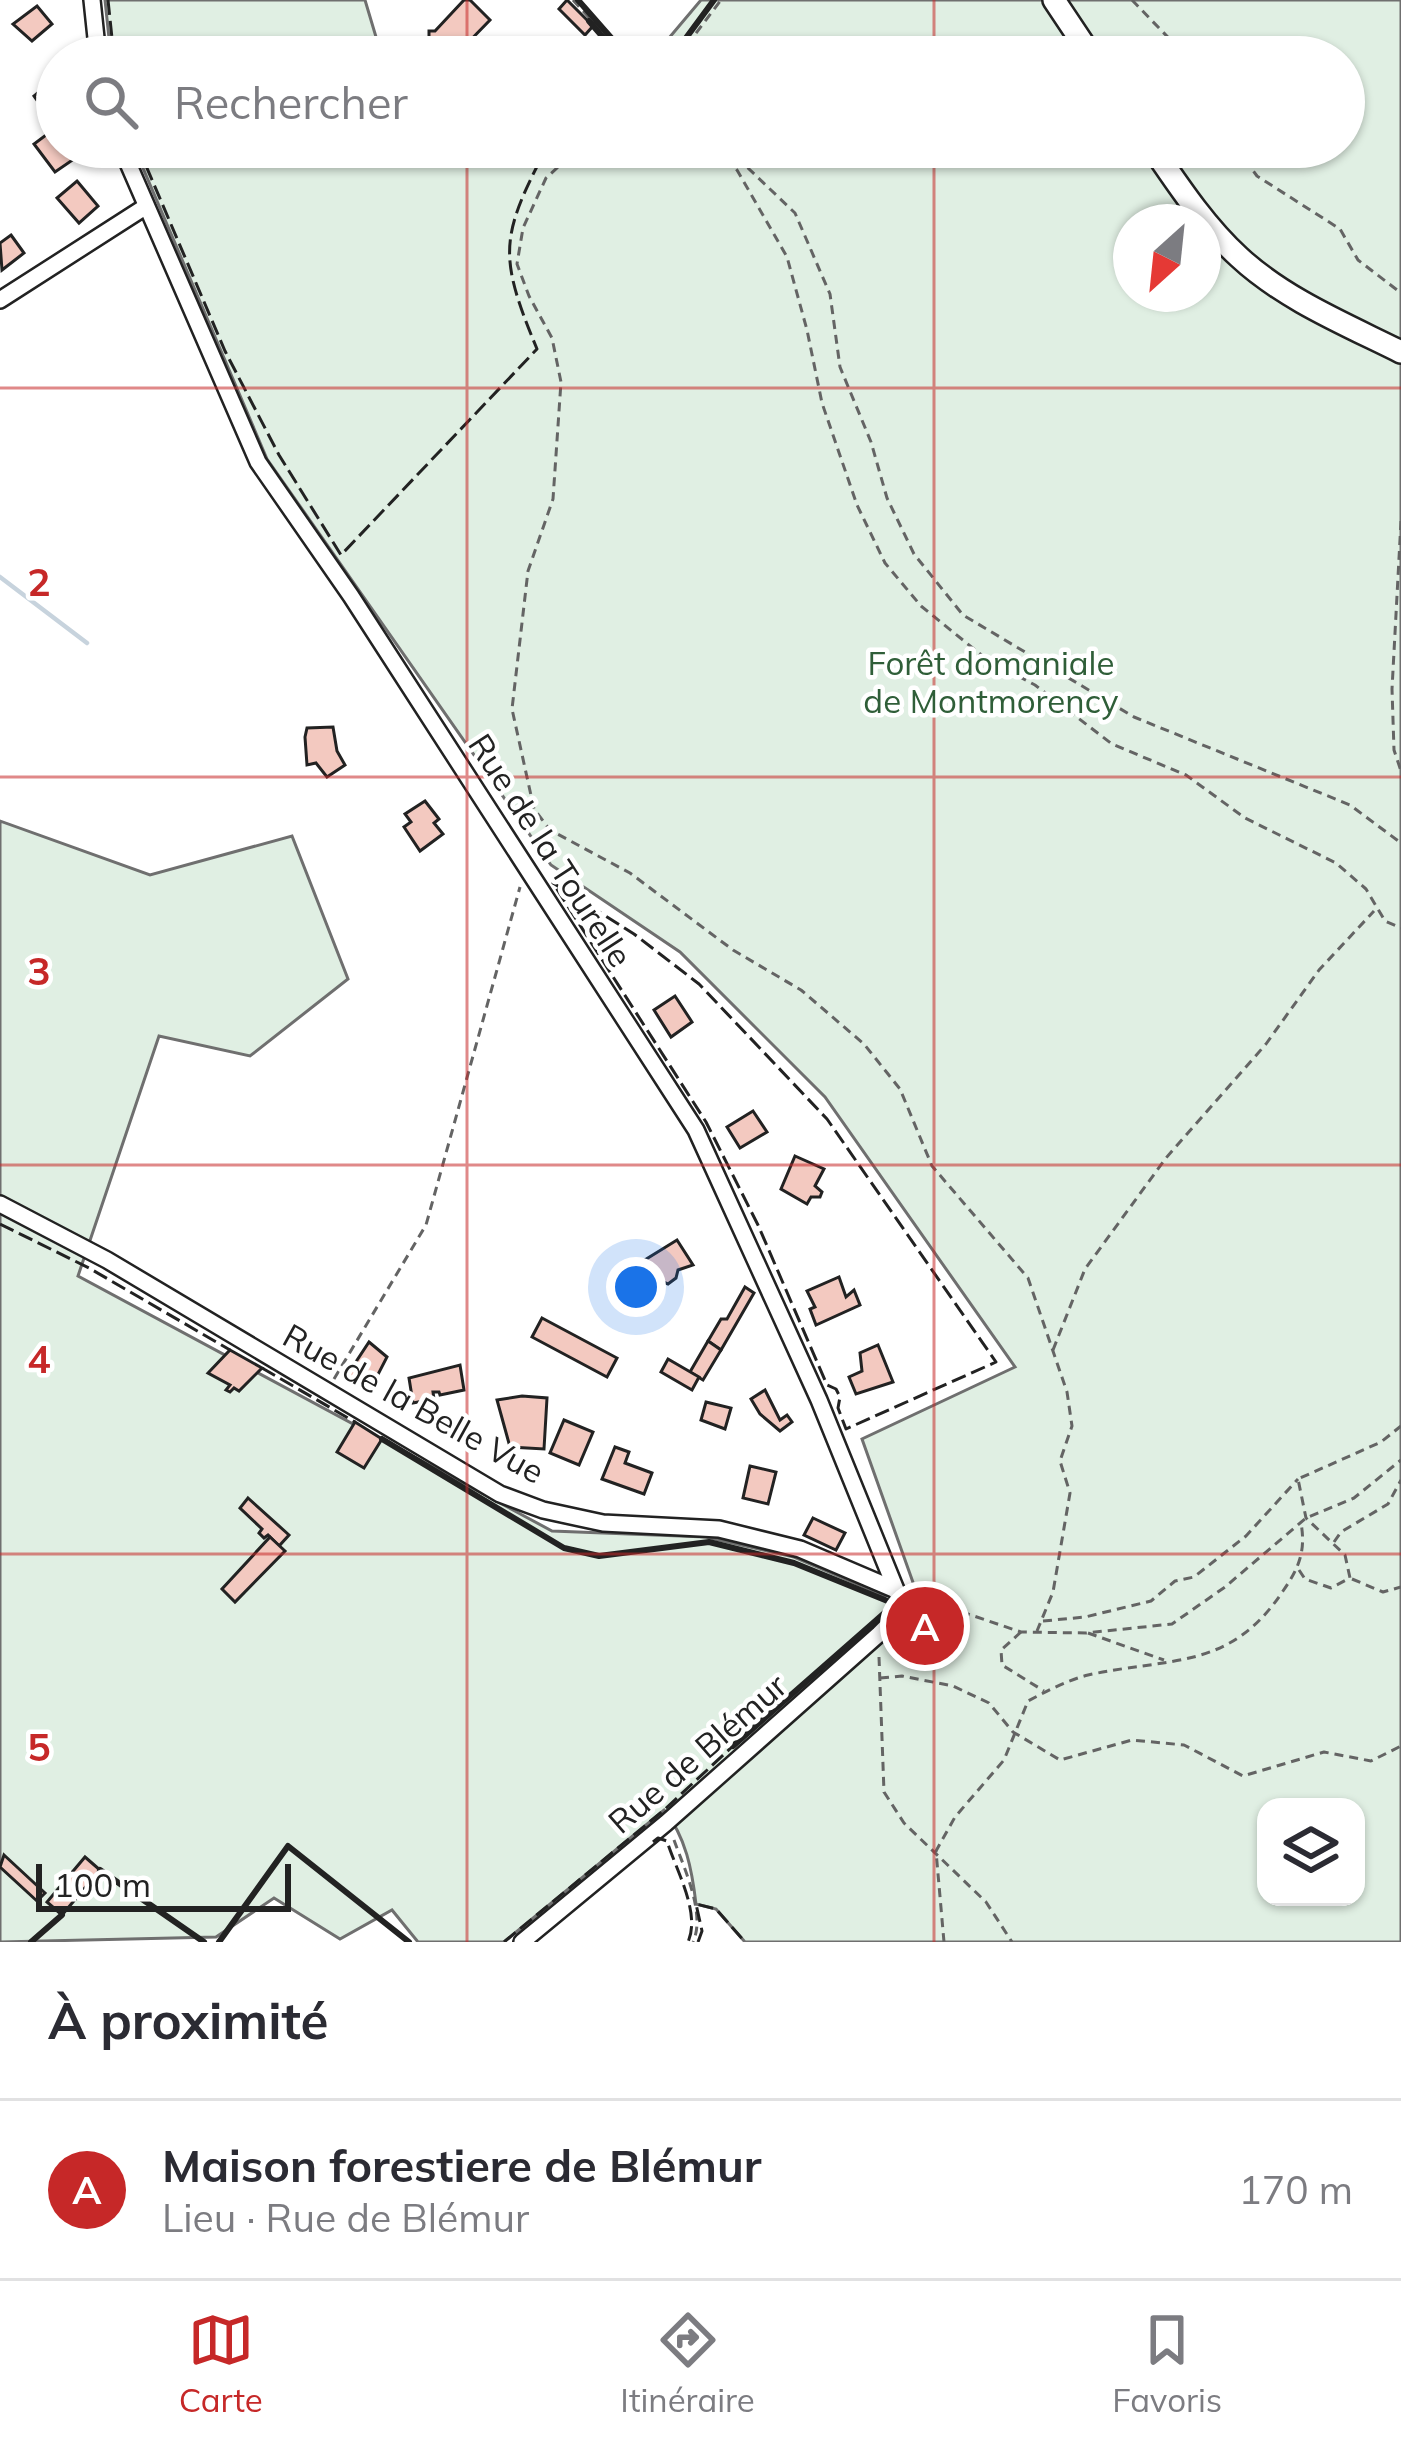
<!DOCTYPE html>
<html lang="fr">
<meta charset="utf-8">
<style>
body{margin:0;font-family:Mulish,sans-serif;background:#f7f7f7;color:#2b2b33}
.controls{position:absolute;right:36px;bottom:36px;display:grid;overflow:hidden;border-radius:24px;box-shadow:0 3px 9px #0004}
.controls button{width:108px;height:108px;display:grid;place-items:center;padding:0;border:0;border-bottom:3px solid #e1e1e2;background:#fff;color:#2b2b33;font:60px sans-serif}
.compass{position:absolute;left:1113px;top:204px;width:108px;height:108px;border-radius:50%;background:#fff;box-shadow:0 3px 9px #0004;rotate:207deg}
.scale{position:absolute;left:36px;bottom:30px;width:255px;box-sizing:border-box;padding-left:12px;border:6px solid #222;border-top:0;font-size:33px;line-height:42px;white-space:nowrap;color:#222;-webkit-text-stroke:9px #fff;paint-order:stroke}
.you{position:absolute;left:636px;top:1287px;width:42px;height:42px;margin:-30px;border:9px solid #fff;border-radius:50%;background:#1a73e8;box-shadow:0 0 0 18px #1a73e833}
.badge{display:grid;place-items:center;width:78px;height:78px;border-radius:50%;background:#c62828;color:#fff;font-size:39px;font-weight:700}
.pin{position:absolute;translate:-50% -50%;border:6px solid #fff;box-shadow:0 3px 12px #0006}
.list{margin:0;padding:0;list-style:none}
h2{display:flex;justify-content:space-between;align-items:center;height:156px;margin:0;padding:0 48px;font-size:51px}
h2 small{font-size:39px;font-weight:400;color:#7c7c81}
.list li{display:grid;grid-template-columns:78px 1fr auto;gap:36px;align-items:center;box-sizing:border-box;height:180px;padding:0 48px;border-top:3px solid #e1e1e2}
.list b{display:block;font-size:45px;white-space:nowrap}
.list p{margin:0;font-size:39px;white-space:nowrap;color:#7c7c81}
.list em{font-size:39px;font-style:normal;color:#7c7c81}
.icon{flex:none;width:66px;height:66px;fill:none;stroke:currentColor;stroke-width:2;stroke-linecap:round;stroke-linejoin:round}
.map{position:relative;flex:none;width:1401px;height:1942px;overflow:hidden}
.search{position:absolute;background:#fff;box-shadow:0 3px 9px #0004;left:36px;right:36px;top:36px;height:132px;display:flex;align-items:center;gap:30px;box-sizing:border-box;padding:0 42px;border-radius:66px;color:#7c7c81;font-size:45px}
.sheet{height:336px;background:#fff}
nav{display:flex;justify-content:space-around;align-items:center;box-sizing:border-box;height:168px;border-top:3px solid #e1e1e2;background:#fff;font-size:33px;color:#7c7c81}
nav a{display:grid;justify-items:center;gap:6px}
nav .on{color:#c62828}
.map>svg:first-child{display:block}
.green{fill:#e0efe3;stroke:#6f6f6f;stroke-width:3;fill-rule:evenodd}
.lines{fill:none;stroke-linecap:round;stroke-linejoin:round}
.stream{stroke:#c7d3dd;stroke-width:4.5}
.building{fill:#f3c9c0;stroke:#222;stroke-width:3}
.street-casing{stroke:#222;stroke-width:20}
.secondary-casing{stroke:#222;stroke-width:26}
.path{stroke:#646464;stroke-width:3;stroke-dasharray:9 6;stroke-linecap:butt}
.street{stroke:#fff;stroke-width:15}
.secondary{stroke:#fff;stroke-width:21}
.fence{stroke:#222;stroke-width:3;stroke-dasharray:15 6;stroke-linecap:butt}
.wall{stroke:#222;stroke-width:6}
.grid{fill:none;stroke:#c62828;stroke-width:3;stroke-opacity:0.55}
.labels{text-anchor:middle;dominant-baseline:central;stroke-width:9;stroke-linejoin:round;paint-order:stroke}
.park-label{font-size:33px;fill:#2f5e38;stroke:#fff}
.street-label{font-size:33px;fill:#222;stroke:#fff}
.grid-label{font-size:39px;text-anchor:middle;font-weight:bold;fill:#c62828;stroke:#fff;stroke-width:9;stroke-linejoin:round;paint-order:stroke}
</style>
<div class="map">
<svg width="1401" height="1942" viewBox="0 0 1401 1942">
<rect width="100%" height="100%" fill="#fff"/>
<g class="green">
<path d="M105,0H365L382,57H111Z"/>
<path d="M701,0H1401V1942H745L716,1909L696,1904C692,1870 686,1837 664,1810L504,1942H418L392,1910L340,1939L274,1898L216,1937L0,1942V821L150,875L292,836L348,979L250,1056L159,1036L78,1276L552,1531L706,1537L794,1557L885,1596L915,1588L862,1439L1015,1367L825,1097L680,952L551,865L267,459L134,147H1344V57H624L669,38ZM1131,222H1203V294H1131ZM1266,1807H1356V1897H1266Z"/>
</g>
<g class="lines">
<path class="stream" d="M0,577L87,643"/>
</g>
<g class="building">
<path d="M470,0L490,20L454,57H437L425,44L429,39V31H435L464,0Z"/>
<path d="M567,0L593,26L585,35L559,9Z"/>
<path d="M37,6L52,24L32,41L13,24Z"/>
<path d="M51,82L57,90V100L44,110L34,96Z"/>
<path d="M50,132L57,147H65L74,159L55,172L34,144Z"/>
<path d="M77,181L98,206L79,223L57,198Z"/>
<path d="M11,235L24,253L2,270L0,243Z"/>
<path d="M333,727L337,751L345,765L327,777L316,763L307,765L305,737L307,728Z"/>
<path d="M425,801L439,819L434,823L443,834L420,851L404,827L411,822L405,814Z"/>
<path d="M675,996L692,1022L671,1037L654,1010Z"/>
<path d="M753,1111L767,1132L740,1148L727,1127Z"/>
<path d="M795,1156L824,1169L815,1186L822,1192L820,1197H811L807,1204L781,1189Z"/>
<path d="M677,1240L693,1265L678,1270L676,1278L668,1284L661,1281V1286L651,1292L635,1266Z"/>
<path d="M839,1277L846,1297L854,1290L860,1305L816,1325L810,1309L815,1307L807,1291Z"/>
<path d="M745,1287L754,1293L721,1350L708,1341L721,1319H727Z"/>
<path d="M542,1318L617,1358L607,1377L532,1337Z"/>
<path d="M708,1341L721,1350L703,1380L690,1372Z"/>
<path d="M369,1342L387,1357L370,1390L346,1377Z"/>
<path d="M878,1345L893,1382L856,1394L849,1377L862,1371L860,1353Z"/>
<path d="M230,1350L262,1368L239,1391L234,1388L230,1392L226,1390L230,1385L208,1373Z"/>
<path d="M668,1359L699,1377L692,1390L661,1372Z"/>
<path d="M460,1365L464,1390L440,1395L439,1392H433L434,1399L413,1403L409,1378Z"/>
<path d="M765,1390L780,1420L787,1415L792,1422L780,1431L760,1414L751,1399Z"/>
<path d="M522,1396L547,1398L544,1449L510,1447L497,1400Z"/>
<path d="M706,1402L731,1408L725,1429L701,1420Z"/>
<path d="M564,1420L593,1432L579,1465L550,1453Z"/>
<path d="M355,1422L382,1439L364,1468L337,1452Z"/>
<path d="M615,1447L629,1452L625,1463L652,1473L644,1494L602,1479Z"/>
<path d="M750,1466L776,1472L768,1504L743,1498Z"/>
<path d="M248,1498L289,1535L279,1546L268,1535L264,1538L259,1533L262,1529L240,1508Z"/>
<path d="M813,1518L845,1533L836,1550L804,1535Z"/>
<path d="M270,1537L285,1551L235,1602L222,1589Z"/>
<path d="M934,1611L941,1633L916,1642L909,1619Z"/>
<path d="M4,1855L45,1893L37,1901L0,1867Z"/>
<path d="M85,1857L100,1870L62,1915L47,1902Z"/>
</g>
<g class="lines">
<g class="street-casing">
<g id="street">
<path d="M92,0L98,57"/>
<path d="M121,147L258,462L351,596L696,1130L819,1400L901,1602V1612L879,1634L666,1823L522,1942"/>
<path d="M0,300L145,207"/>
<path d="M0,1204L107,1260L500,1494L543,1510L603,1523L719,1529L800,1549L896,1590"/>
</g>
</g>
<g class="secondary-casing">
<g id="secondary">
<path d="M1054,0L1092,57"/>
<path d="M1152,147C1178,185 1205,226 1239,257C1284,299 1347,325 1401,352"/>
</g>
</g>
<g class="path">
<path d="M573,0L625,57"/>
<path d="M1132,0L1187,57"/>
<path d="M678,57L721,0"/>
<path d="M580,147L546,178L523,228L517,264L529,296L552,338L561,382L553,499L528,571L512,709L534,809L550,830L630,873L733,950L801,990L864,1044L900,1089L932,1166L1028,1278L1067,1392L1072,1426L1060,1461L1070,1493L1053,1592L1037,1631"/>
<path d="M716,147L737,170L787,257L807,330L822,403L857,505L885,563L921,606L985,658L1035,685L1112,744L1186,775L1245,818L1336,863L1366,889L1385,921L1401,928"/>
<path d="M726,147L795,213L830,294L840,367L871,442L887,498L914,554L963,615L1134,717L1350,805L1401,843"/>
<path d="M1236,147L1257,176L1340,229L1358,260L1401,293"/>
<path d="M1401,521L1392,689L1394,750L1401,771"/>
<path d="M532,843L548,831"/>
<path d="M1053,1350L1085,1269L1166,1158L1266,1044L1319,970L1374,911"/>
<path d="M334,1379L426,1225L520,887"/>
<path d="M1334,1542L1341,1532L1388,1504L1401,1480"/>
<path d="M1299,1570L1305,1579L1331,1588L1350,1578L1345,1555L1306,1518L1298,1479L1381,1442L1401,1426"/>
<path d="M1352,1579L1383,1592L1401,1587"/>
<path d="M917,1603L965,1613L1021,1632L1086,1633L1172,1624L1225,1587L1306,1518L1354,1498L1401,1460"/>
<path d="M1043,1621L1085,1617L1151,1601L1175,1581L1194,1577L1246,1536L1298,1479"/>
<path d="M1021,1632L1001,1650L1002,1665L1044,1691"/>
<path d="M1088,1633L1164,1660"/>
<path d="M879,1657L884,1792L904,1823L986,1902L1012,1942"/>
<path d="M880,1678L902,1676L953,1686L989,1703L1013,1732L1060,1760L1132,1740L1184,1745L1243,1776L1324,1752L1371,1761L1401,1746"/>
<path d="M674,1840C684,1868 706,1914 693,1942"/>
<path d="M944,1942L936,1851L955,1817L1004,1760L1028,1701C1047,1691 1068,1680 1088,1675C1170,1657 1230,1671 1283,1591C1299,1568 1306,1551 1301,1523"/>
</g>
<use href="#street" class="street"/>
<use href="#secondary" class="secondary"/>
<g class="fence">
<path d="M108,0L114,57"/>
<path d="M138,147L225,351L279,455L341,555L537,349C498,255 500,237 547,147"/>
<path d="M553,883L634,934L699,984L827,1119L996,1362L846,1429L838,1408L840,1397L836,1389L827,1385L758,1225L706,1122Z"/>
<path d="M0,1224L89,1268L230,1350"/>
<path d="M262,1368L355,1422"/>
<path d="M653,1842L658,1838L667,1841C676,1870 701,1913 688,1942"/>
<path d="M504,1942L664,1810L733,1746"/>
<path d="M698,1942L702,1931L696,1904L716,1909L745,1942"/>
</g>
<g class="wall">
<path d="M578,0L628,57"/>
<path d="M589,21L620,57"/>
<path d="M672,57L714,0"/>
<path d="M382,1439L564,1548L599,1556L709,1542L794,1563L890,1602L889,1609L733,1746"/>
<path d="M100,1870L204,1942"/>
<path d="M31,1942L62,1915"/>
<path d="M219,1942L288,1846L409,1942"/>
</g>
</g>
<path class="grid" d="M467,0V57M934,0V57M467,147V1942M934,147V1942M0,388H1401M0,777H1401M0,1165H1401M0,1554H1401"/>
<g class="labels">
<g class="park-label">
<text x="991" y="662">Forêt domaniale<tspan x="991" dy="38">de Montmorency</tspan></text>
</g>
<g class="street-label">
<text transform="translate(551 850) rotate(57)">Rue de la Tourelle</text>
<text transform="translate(414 1403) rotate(29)">Rue de la Belle Vue</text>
<text transform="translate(697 1753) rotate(-41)">Rue de Blémur</text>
</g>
</g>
<g class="grid-label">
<text x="39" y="596">2</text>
<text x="39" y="985">3</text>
<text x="39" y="1373">4</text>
<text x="39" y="1761">5</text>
</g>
</svg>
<div class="controls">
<button><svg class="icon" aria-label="layers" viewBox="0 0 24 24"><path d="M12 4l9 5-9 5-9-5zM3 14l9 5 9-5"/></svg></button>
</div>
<svg class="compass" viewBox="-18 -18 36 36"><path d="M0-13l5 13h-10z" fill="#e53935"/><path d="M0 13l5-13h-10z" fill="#7c7c81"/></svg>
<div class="scale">100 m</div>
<div class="you"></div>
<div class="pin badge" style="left:925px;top:1626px">A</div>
<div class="search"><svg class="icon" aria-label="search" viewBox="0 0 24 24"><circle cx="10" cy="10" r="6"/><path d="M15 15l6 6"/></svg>Rechercher</div>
</div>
<section class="sheet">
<h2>À proximité<small></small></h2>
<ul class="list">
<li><span class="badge">A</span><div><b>Maison forestiere de Blémur</b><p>Lieu · Rue de Blémur</p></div><em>170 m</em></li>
</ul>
</section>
<nav>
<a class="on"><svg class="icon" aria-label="map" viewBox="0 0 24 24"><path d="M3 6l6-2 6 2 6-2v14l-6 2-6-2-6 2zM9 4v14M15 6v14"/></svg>Carte</a>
<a><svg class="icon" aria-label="directions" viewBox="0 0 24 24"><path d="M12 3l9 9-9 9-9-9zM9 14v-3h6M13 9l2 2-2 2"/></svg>Itinéraire</a>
<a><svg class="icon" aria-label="saved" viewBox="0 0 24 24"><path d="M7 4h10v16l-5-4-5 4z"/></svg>Favoris</a>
</nav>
